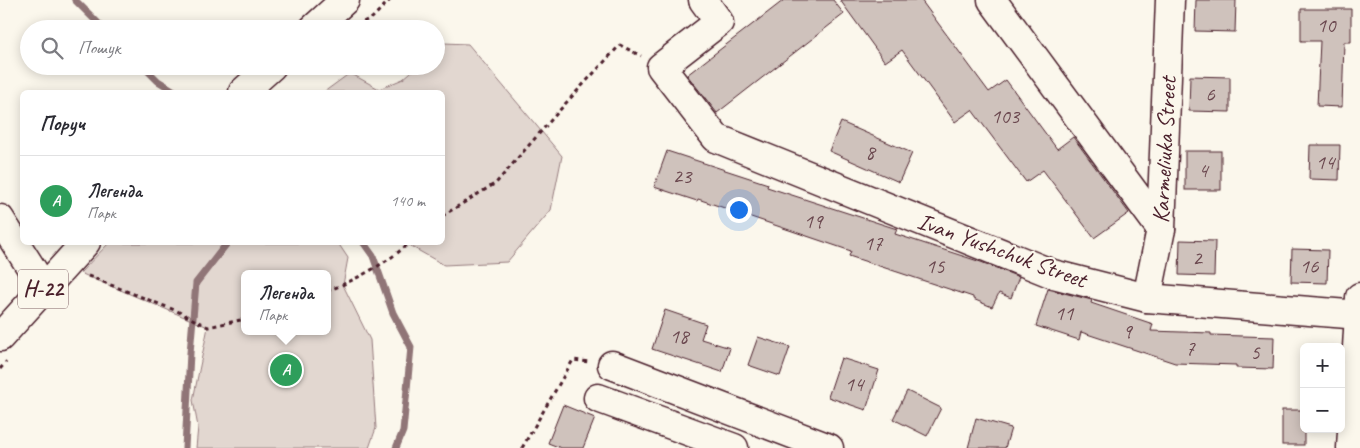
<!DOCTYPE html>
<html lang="uk">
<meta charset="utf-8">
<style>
body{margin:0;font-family:Caveat,sans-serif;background:#f2f2f3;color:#2b2b33}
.controls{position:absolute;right:15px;bottom:15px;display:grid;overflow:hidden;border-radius:8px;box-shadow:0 2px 12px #0003}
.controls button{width:45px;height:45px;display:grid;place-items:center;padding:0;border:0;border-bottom:1px solid #e1e1e2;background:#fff;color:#2b2b33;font:25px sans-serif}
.you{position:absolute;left:738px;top:209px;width:18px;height:18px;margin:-12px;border:4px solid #fff;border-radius:50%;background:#1a73e8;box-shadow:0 0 0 8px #1a73e833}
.badge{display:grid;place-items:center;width:32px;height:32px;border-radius:50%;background:#7c3aed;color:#fff;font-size:16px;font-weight:700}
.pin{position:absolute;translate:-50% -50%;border:2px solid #fff;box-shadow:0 1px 5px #0006}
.popup{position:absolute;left:241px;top:270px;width:90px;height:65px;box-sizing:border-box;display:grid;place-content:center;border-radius:8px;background:#fff;filter:drop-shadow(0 1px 4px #0005);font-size:16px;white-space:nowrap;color:#7c7c81}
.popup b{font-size:19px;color:#2b2b33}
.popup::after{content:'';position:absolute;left:50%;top:100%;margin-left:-10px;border:10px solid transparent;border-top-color:#fff}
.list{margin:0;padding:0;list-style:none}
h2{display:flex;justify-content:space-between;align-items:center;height:65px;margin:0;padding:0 20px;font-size:21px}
h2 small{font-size:16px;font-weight:400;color:#7c7c81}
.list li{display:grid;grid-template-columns:32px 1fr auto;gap:15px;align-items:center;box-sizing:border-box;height:90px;padding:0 20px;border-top:1px solid #e1e1e2}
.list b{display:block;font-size:19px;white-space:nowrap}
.list p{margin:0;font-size:16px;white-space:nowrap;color:#7c7c81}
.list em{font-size:16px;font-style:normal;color:#7c7c81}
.icon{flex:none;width:28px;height:28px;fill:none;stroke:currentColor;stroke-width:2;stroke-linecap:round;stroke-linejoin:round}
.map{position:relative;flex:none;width:1360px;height:448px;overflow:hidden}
.search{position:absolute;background:#fff;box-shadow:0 2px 12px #0003;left:20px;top:20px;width:425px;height:55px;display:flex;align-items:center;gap:12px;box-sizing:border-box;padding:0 18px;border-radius:28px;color:#7c7c81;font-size:19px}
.panel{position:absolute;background:#fff;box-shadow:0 2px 12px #0003;left:20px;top:90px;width:425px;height:155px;border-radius:8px}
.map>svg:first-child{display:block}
.green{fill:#e2d7d0;stroke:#967b7e;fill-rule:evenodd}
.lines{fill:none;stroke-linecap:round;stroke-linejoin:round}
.stream{stroke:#907477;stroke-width:7}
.building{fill:#cfc2bc;stroke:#4a1f2b}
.minor-casing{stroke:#4a1f2b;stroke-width:31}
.major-casing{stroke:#4a1f2b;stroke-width:31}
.path{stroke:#4a1f2b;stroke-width:3;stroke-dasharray:4 4;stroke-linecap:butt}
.minor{stroke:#fbf7ec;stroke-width:28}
.major{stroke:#fbf7ec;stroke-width:28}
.labels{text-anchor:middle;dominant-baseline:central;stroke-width:4;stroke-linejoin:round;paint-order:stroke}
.number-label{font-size:21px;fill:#6b484f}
.shield{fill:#fbf7ec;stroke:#7f6065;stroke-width:1}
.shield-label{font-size:22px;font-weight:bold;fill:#4a1f2b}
.street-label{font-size:24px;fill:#4a1f2b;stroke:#fbf7ec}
</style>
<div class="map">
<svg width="1360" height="448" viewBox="0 0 1360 448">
<rect width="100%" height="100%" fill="#fbf7ec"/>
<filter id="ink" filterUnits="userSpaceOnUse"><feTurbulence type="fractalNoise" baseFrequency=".02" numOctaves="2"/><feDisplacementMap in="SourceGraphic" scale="10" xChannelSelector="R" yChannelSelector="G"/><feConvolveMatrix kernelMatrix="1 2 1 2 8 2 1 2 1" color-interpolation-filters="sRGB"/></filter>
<g filter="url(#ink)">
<g class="green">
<path d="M444,43L468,44L562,156L551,210L507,262L444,265L405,243L442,242V92H324L350,73L379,89L403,79L418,66H436V50Z"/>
<path d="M109,243H338L348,258L343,285L370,340L376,428L369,448H196L198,427L193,400L208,327L80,273ZM245,274H327V331H245Z"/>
</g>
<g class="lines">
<g class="stream">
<path d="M75,0L104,29"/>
<path d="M143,66L158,81L176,92"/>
<path d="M363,242L373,256L393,313L411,347L403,431L396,448"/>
<path d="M185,448L190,353L196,283L228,242"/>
</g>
</g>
<g class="building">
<path d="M784,0H833L844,14L717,113L687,75Z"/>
<path d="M840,0H921L989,92L1006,80L1057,149L1073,137L1129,213L1094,238L1043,170L1026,182L972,110L955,122L902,50L885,62Z"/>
<path d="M1196,0H1236L1235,32L1195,31Z"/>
<path d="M1301,9H1351V42H1344L1342,107L1317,106L1320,41H1301Z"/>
<path d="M1190,76L1230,77V112L1189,111Z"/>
<path d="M841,122L912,153L899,182L829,151Z"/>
<path d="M1310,145H1340L1339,180L1309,179Z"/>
<path d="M667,151L768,184L767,187L897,229L895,234L981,262L1019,277L1011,298L999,293L992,307L973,299V297L849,256L851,251L698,199L697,201L654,187Z"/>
<rect x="1185" y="151" width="36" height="39"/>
<path d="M1180,240L1215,241L1214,276L1179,275Z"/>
<path d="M1292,249L1328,250L1327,283L1291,282Z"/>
<path d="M1048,289L1092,300L1091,303L1153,324L1151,331L1211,333V335L1274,337L1273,369L1236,368V365L1175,363L1081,332L1079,340L1036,326Z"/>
<path d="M665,310L706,324L701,339L730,348L722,372L652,349Z"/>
<path d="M758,337L790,347L780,376L748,365Z"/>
<path d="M841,358L879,370L866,410L828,397Z"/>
<path d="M907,391L941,408L927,436L893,419Z"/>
<path d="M563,405L595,418L583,448H561L548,443Z"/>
<rect x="1282" y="410" width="22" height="35"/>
<path d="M976,418L1011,428L1005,448H968Z"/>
</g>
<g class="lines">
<g class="minor-casing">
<g id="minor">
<path d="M703,0L719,22L661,67L716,138L1053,274L1147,298L1360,315"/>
<path d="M992,0L1161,229"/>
<path d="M0,219L44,288"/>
<path d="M1147,298L1161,229L1170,0"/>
<path d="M612,365L829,448"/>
<path d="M598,398L734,448"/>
<path d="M1351,448L1360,297"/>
</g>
</g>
<g class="major-casing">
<g id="major">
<path d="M313,29L345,0"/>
<path d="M243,92L272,66"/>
<path d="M0,337L86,242"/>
</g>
</g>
<g class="path">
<path d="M356,25L372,18L390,0"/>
<path d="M442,216L496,183L565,104L620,45L641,56"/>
<path d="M88,276L177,311L208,327L245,319"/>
<path d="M327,291C352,282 391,261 410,242"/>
<path d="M0,369L6,362"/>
<path d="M522,448L573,360L589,362"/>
</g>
<use href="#minor" class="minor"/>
<use href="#major" class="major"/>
</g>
</g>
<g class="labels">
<g class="number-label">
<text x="1326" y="25">10</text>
<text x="1210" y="94">6</text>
<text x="1005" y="116">103</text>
<text x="870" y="152">8</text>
<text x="1325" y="162">14</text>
<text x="1203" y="170">4</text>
<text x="682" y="176">23</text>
<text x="813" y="221">19</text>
<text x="873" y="243">17</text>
<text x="1197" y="258">2</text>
<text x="935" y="266">15</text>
<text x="1309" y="266">16</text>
<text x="1064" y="313">11</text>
<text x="1127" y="331">9</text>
<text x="679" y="336">18</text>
<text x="1190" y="348">7</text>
<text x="1255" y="352">5</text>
<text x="854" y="384">14</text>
</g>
<rect class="shield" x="18" y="269.5" width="50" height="39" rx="4"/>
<g class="shield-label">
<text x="43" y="289">Н-22</text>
</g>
<g class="street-label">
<text transform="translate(1164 150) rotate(-87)">Karmeliuka Street</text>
<text transform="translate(1002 250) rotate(20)">Ivan Yushchuk Street</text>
</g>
</g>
</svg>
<div class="controls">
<button>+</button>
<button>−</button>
</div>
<div class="you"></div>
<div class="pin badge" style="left:286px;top:370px;background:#2e9e5b">A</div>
<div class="popup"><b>Легенда</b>Парк</div>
<div class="search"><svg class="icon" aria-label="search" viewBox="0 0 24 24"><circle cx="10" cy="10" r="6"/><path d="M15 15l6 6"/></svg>Пошук</div>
<section class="panel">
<h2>Поруч<small></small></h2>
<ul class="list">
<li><span class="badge" style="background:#2e9e5b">A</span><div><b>Легенда</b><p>Парк</p></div><em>140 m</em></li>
</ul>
</section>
</div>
